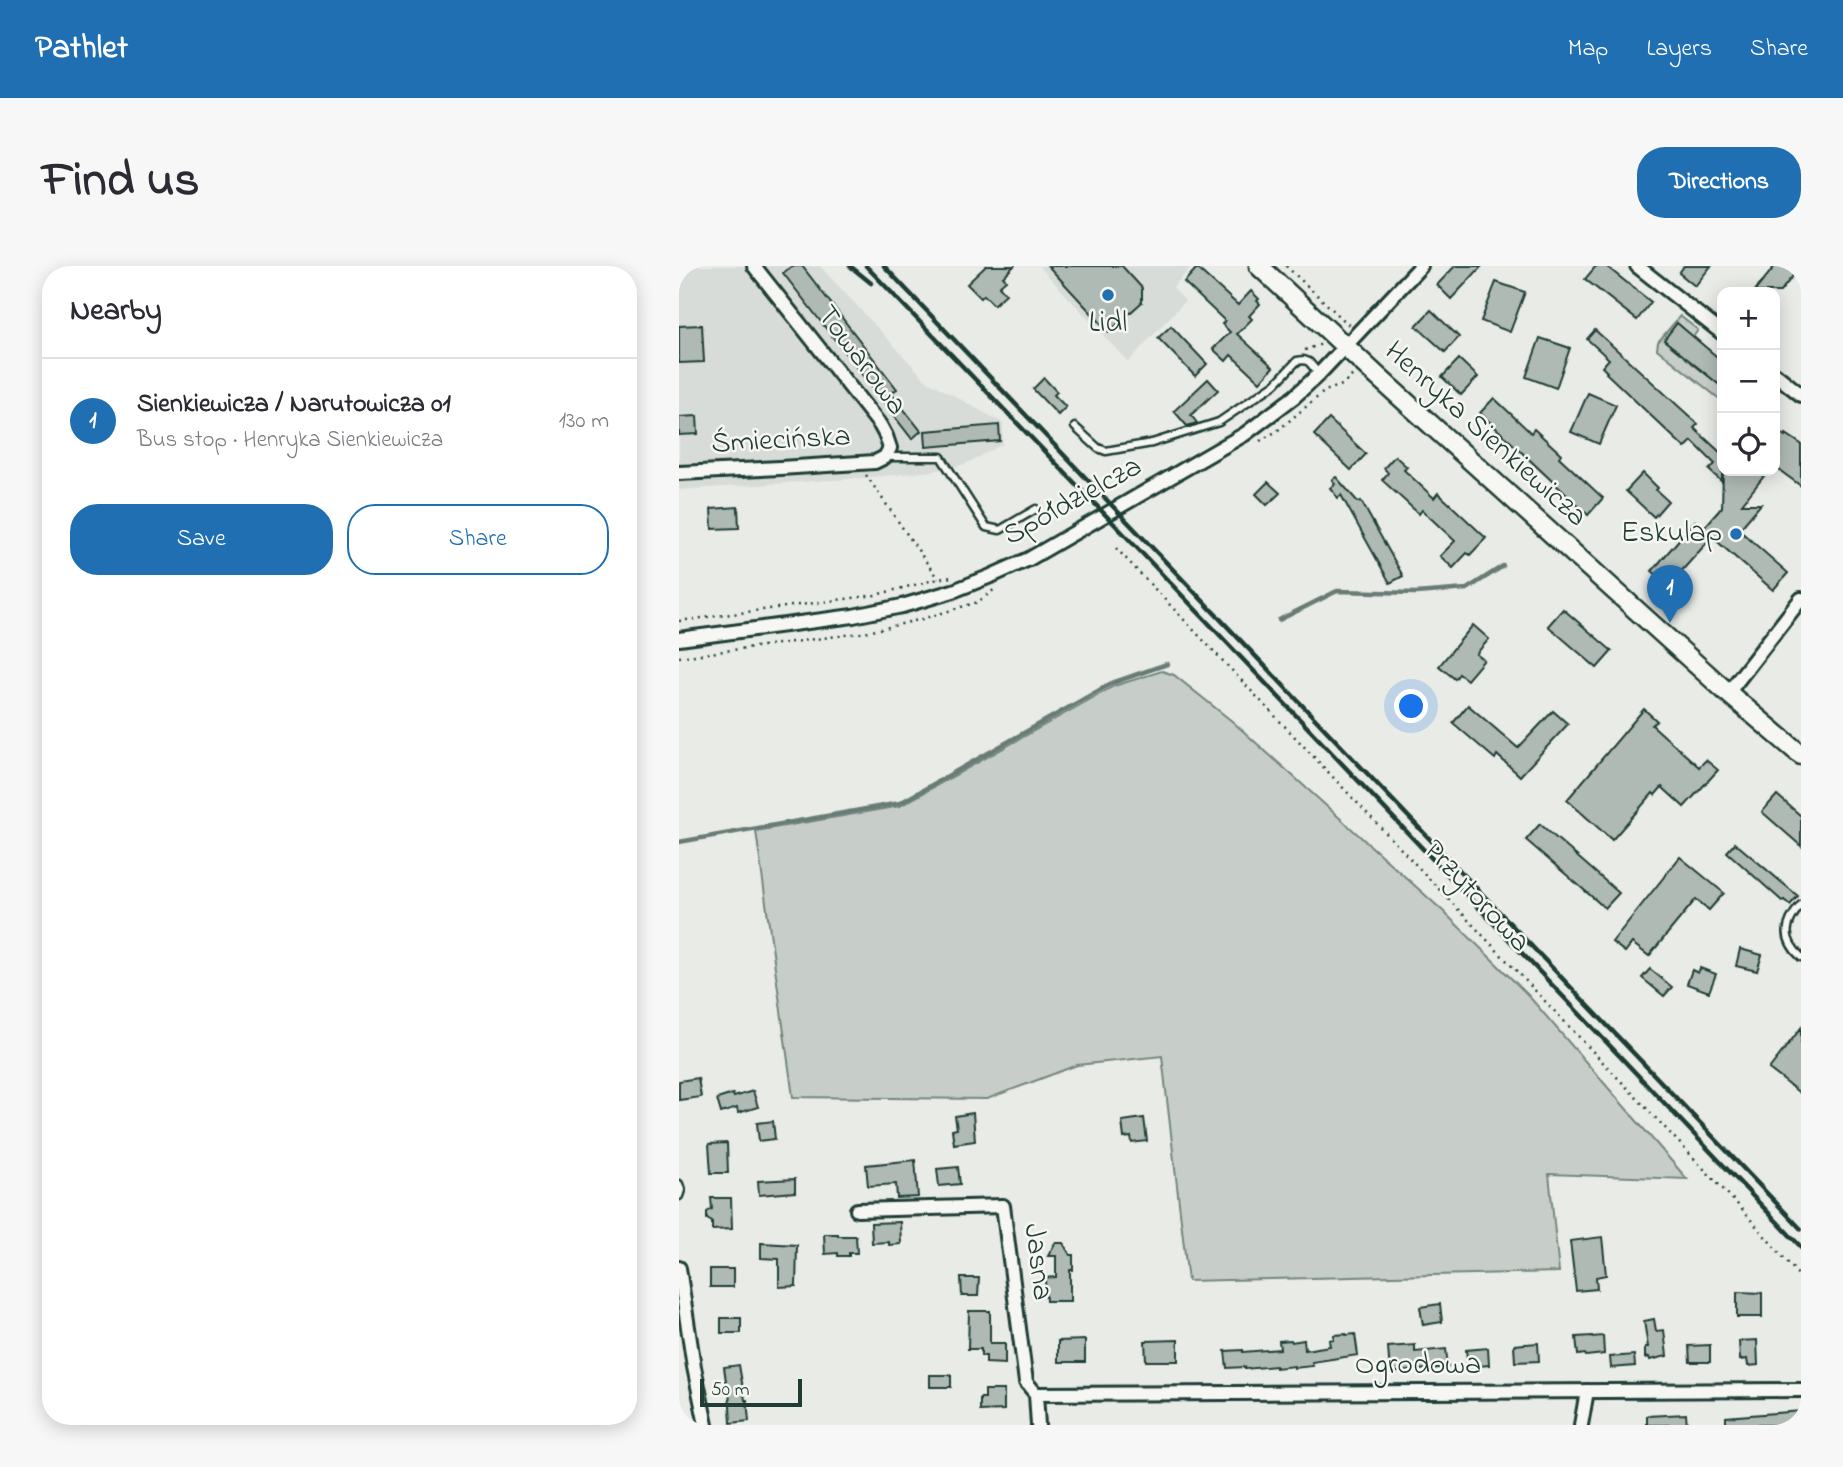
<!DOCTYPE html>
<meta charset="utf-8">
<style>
body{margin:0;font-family:"Indie Flower",sans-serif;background:#f7f7f7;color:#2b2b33}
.controls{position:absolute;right:21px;top:21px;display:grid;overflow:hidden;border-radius:14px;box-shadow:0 4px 18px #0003}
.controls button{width:63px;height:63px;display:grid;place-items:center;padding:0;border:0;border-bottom:2px solid #e1e1e2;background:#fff;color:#2b2b33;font:35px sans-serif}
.scale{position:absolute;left:21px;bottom:18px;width:102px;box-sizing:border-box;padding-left:7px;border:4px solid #1f3d34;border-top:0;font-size:19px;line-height:24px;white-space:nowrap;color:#1f3d34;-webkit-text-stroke:5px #f6f6f2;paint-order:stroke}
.you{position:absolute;left:733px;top:441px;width:24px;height:24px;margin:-18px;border:5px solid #fff;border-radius:50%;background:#1a73e8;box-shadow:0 0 0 10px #1a73e833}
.badge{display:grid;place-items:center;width:46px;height:46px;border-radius:50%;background:#1f6fb2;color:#fff;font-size:23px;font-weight:700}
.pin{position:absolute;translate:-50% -58px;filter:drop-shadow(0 2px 4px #0008)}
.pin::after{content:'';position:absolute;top:37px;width:24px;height:21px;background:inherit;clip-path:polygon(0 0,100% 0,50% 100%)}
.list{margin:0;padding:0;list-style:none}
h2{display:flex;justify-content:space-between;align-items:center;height:91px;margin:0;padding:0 28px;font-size:30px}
h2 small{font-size:23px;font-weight:400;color:#7c7c81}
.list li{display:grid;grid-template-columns:46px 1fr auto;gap:21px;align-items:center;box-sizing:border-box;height:126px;padding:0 28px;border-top:2px solid #e1e1e2}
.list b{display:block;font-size:26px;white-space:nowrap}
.list p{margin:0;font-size:23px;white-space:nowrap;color:#7c7c81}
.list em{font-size:23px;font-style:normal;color:#7c7c81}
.actions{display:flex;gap:14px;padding:21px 28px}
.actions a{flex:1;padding:16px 0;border:2px solid #1f6fb2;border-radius:28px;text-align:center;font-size:24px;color:#1f6fb2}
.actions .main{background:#1f6fb2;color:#fff}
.icon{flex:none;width:38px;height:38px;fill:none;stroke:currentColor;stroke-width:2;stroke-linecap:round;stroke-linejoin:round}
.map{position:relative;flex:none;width:1122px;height:1159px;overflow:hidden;border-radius:28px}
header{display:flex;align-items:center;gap:42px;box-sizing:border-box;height:98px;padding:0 35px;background:#1f6fb2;color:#fff}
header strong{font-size:33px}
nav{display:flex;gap:38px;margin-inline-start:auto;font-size:24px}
.intro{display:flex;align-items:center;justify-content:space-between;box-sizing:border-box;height:168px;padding:0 42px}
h1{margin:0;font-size:49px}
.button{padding:18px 32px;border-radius:28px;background:#1f6fb2;color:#fff;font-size:24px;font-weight:700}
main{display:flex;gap:42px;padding:0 42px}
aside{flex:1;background:#fff;border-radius:28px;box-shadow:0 4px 18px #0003}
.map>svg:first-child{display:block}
.built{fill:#d8dcd8}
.green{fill:#c7cec9;stroke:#73867e;stroke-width:2}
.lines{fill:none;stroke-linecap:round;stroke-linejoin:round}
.stream{stroke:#687c75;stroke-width:4.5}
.building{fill:#b0bab5;stroke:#1f3d34;stroke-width:2}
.lane-casing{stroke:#1f3d34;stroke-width:11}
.street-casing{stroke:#1f3d34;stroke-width:18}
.secondary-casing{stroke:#1f3d34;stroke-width:23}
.path{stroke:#1f3d34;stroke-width:2.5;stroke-dasharray:2 5;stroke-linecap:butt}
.lane{stroke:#f6f6f2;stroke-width:6}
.street{stroke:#f6f6f2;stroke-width:12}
.secondary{stroke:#f6f6f2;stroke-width:18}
.rail{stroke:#1f3d34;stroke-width:4.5}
.poi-dot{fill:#1f6fb2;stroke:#f6f6f2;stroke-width:2.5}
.labels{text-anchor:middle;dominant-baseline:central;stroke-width:5;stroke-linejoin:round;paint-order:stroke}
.poi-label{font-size:30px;fill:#1f3d34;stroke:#f6f6f2}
.street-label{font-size:30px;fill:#1f3d34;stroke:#f6f6f2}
</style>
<header>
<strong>Pathlet</strong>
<nav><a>Map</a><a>Layers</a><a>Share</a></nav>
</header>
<div class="intro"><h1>Find us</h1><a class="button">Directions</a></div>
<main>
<aside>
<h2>Nearby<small></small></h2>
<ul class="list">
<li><span class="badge">1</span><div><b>Sienkiewicza / Narutowicza 01</b><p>Bus stop · Henryka Sienkiewicza</p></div><em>130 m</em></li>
</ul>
<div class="actions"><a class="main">Save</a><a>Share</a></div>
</aside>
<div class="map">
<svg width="1122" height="1159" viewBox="0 0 1122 1159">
<rect width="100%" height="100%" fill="#e9ebe7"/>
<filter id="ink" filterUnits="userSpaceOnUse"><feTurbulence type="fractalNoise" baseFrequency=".0143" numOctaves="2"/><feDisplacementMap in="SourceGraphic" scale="14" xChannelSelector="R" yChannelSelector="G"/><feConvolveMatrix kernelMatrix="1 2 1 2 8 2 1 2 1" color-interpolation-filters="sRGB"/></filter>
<g filter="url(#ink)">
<g class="built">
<path d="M0,0H141L247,114L324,157V178L287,198L255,205L184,212L0,224Z"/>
<path d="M360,0H513L494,21L506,35L449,96Z"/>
</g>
<g class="green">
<path d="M1001,50L1019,64L1014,71L998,57L985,74L1043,121V135L978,83L979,76Z"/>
<path d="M483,405L495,409L554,456L764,645L848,728L1008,913L870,908L880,1006L509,1015L483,790L398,799L308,833L114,831L77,565L221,540L435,420Z"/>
</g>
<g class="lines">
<g class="stream">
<path d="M600,354L658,325L737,327L788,323L824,300"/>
<path d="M0,576L221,537L433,417L488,398"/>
</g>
</g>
<g class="building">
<path d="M113,0H123L218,123L212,127L242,165L233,173L104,7Z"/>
<path d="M307,0H335L324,11L327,14L320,20L327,28L315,39L305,29L302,32L288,18Z"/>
<path d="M369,0H443L463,22V36L430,66Z"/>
<path d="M776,0H803L772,33L758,19Z"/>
<path d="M917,0H927L972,36L958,54L906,13Z"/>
<path d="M1005,0H1032L1016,20L1000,7Z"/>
<path d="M1096,0H1122L1101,26H1075Z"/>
<path d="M518,2L559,39L572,25L580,33L578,35L581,38L570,50L573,53L558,68L594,101L581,116L552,89L547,95L534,83L551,66L543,58L546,55L505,16Z"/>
<path d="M817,16L846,26L831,66L802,55Z"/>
<path d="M752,44L780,71L766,86L737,60Z"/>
<path d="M998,57L1043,95V121L985,74Z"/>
<path d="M23,59L25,96L0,97V60Z"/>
<path d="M492,60L528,98L516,110L479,72Z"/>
<path d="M916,64L1019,158L1015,162L1043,188V216L1030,204L1036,198L1013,175L1006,182L927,107L928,106L923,101L930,93L908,73Z"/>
<path d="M861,72L891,82L877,122L847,111Z"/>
<path d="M780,93L799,111L782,129L763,111Z"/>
<path d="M365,112L378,126L375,129L387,141L379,149L354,123Z"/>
<path d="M529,113L539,124L512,149L518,157L508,160L495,145Z"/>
<path d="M909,127L937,139L920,178L892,166Z"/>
<path d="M815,132L852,167L855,163L882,188L880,191L924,232L909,249L801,147Z"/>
<path d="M18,150L19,168L0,169V151Z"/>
<path d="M650,153L687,188L672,204L635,169Z"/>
<path d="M320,159L321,175L247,181L246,165Z"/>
<path d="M1096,163L1106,170L1107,168L1122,178V220L1096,201Z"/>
<path d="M716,190L728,201L725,204L755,232L759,227L807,272L791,289L788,287L774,302L761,290L776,275L743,244L740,248L703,214L709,207L705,202Z"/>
<path d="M1044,205H1089L1063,238H1082L1060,264L1109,307L1094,324L1033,271L990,319L973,305L1016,255L1024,263L1043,241Z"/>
<path d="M964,207L979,222L977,224L989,235L975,251L947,225Z"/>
<path d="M657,211L679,236L682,235L724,310L711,317L662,229L659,232L651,222L656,218L653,214Z"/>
<path d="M589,216L601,227L588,239L577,228Z"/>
<path d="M59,241L60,262L33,263L32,243Z"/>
<path d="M884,343L933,385L918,402L869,360Z"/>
<path d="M794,359L810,373L797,388L805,394L788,414L780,408L776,413L760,400Z"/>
<path d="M789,439L839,482L874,445L889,458L841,510L818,489L816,493L774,457Z"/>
<path d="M965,443L978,455L973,459L1020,501L1027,494L1039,504L1005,541L983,521L976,529L974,527L933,574L888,534Z"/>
<path d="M1098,529L1122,550V580L1083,546Z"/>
<path d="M861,558L940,627L926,642L847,574Z"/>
<path d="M1056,577L1119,630L1111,639L1105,634L1103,635L1048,586Z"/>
<path d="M1001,591L1045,627L1030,644L1017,633L970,690L953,677L946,686L933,676Z"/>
<path d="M1061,683L1083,689L1078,705L1057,700Z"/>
<path d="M1021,702L1037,708L1030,726L1008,718L1013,704L1019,707Z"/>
<path d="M971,703L993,721L985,730L963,712Z"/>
<path d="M1122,762V828L1090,803Z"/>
<path d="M19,812L22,831L0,834V815Z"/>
<path d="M74,825L79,841L59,847L58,842L42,847L38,833L54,828L55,831Z"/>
<path d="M294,847L296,875L275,878L273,864L278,863L276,850Z"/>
<path d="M465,852L468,875L453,877L452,871L445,872L443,855Z"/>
<path d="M94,855L96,873L80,875L78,857Z"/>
<path d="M48,877L49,907H32L30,878Z"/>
<path d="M236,894L239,931L218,932L217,918L189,920L187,899Z"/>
<path d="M279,901L281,918L260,920L258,903Z"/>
<path d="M116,913V926L80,929L79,915Z"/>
<path d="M32,932H52L53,963L33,964V956L28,953V946L33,943Z"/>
<path d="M221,956L222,978L210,979V976L193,977L192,957Z"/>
<path d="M145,968H159V970H177L178,987H170V990H159V987L146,988Z"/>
<path d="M923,971L927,1009L917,1011L918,1023L897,1025L891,975Z"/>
<path d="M82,977L118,979L117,1020L100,1021V993L82,992Z"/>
<path d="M376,977H384L391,989H394V1004H391V1035H367L366,1012L377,1011V990H369Z"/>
<rect x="31" y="1003" width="23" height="18"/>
<path d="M282,1012H300L299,1030H283Z"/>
<path d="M1058,1026L1083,1027V1051H1058Z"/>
<path d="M761,1038L763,1056L744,1059L741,1041Z"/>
<path d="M290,1045H311V1077H326V1098L307,1097V1090H302V1083H289Z"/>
<rect x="42" y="1052" width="20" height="15"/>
<path d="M975,1053L977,1065L985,1064L988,1090L971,1094L970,1091L966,1092V1081H969L965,1055Z"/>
<path d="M667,1068V1069L676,1068L679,1089L633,1096L634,1100L615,1102V1100L597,1102V1100L566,1103V1101L548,1102L546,1085L564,1084V1086L601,1083L600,1075L612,1074L613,1076L625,1074L626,1084L651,1080L650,1074L655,1073V1069Z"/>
<path d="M913,1070V1071L924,1070L925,1088L907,1090L906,1088L899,1089L897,1071Z"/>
<path d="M406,1074V1096H379V1075Z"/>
<path d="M499,1074V1095H467L466,1075Z"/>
<path d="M1078,1074L1079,1099L1069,1100L1068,1093L1061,1094L1060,1075Z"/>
<path d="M859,1077L860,1095L836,1096L835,1079Z"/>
<path d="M736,1079V1086L767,1083L769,1101L711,1107L709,1081Z"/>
<path d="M1031,1079V1096H1011L1010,1080Z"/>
<path d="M809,1082L810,1099L789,1101L787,1084Z"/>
<path d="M955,1089L956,1100L932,1102L931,1091Z"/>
<path d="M60,1099L66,1134H68L70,1155L52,1157L50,1122H48L45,1101Z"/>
<rect x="251" y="1109" width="21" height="12"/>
<path d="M306,1124H325V1144L301,1145V1132H306Z"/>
<path d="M1122,1145V1159H1047V1151Z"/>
<path d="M1007,1148L1008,1159H968V1150Z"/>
</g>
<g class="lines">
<g class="lane-casing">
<g id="lane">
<path d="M396,161L419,182L427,185L473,177L540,156L596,118L618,95L625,94L630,96L640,108"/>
<path d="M208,191H262L307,261L321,264L357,243"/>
<path d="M1122,639C1105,658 1103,673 1122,691"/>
<path d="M0,918L2,924L0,930"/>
</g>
</g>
<g class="street-casing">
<g id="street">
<path d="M958,0L1043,67"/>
<path d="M1096,108L1122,129"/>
<path d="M0,207L101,202L196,196L206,191L211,182L207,170L201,159L75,0"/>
<path d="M0,373L174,350L223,340L274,325L312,310L350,293L566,168L615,131L640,108L742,0"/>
<path d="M1049,427L1122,333"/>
<path d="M178,944L324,940L347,1116L357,1128L359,1159"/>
<path d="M0,1002L15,1101L27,1159"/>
<path d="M357,1128L1122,1124"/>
<path d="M902,1159L908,1125"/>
</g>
</g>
<g class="secondary-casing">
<path id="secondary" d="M580,0L697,109L1049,427L1122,489"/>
</g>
<g class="path">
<path d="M607,0L671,60"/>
<path d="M626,84L643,78"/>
<path d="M581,175L598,165L646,125L663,119L675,108"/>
<path d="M187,209L259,313"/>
<path d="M437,282L1060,940L1122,1012"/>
<path d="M0,355L196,329L259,313L273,311"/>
<path d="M0,391L189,366L243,353L299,336L316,323"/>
</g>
<use href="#lane" class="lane"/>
<use href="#street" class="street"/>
<use href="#secondary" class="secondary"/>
<g class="rail">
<path d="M171,0L192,17"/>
<path d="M187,0L441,264L1122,981"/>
<path d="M205,0L1122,963"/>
</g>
</g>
</g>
<g class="poi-dot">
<circle cx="429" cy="29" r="7"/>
<circle cx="1057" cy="268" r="7"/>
</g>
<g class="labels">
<g class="poi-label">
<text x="429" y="58">Lidl</text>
<text x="1043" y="268" text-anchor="end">Eskulap</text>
</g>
<g class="street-label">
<text transform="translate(182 95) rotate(53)">Towarowa</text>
<text transform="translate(806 169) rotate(42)">Henryka Sienkiewicza</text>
<text transform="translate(102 175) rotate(-3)">Śmiecińska</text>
<text transform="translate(394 236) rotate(-29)">Spółdzielcza</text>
<text transform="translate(797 631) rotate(47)">Przytorowa</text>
<text transform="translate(358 996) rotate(83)">Jasna</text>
<text x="739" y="1100">Ogrodowa</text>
</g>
</g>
</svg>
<div class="controls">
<button>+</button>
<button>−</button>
<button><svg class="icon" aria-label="locate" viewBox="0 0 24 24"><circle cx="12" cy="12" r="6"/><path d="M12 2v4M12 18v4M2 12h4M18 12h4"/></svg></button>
</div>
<div class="scale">50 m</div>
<div class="you"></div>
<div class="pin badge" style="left:991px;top:357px">1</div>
</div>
</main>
